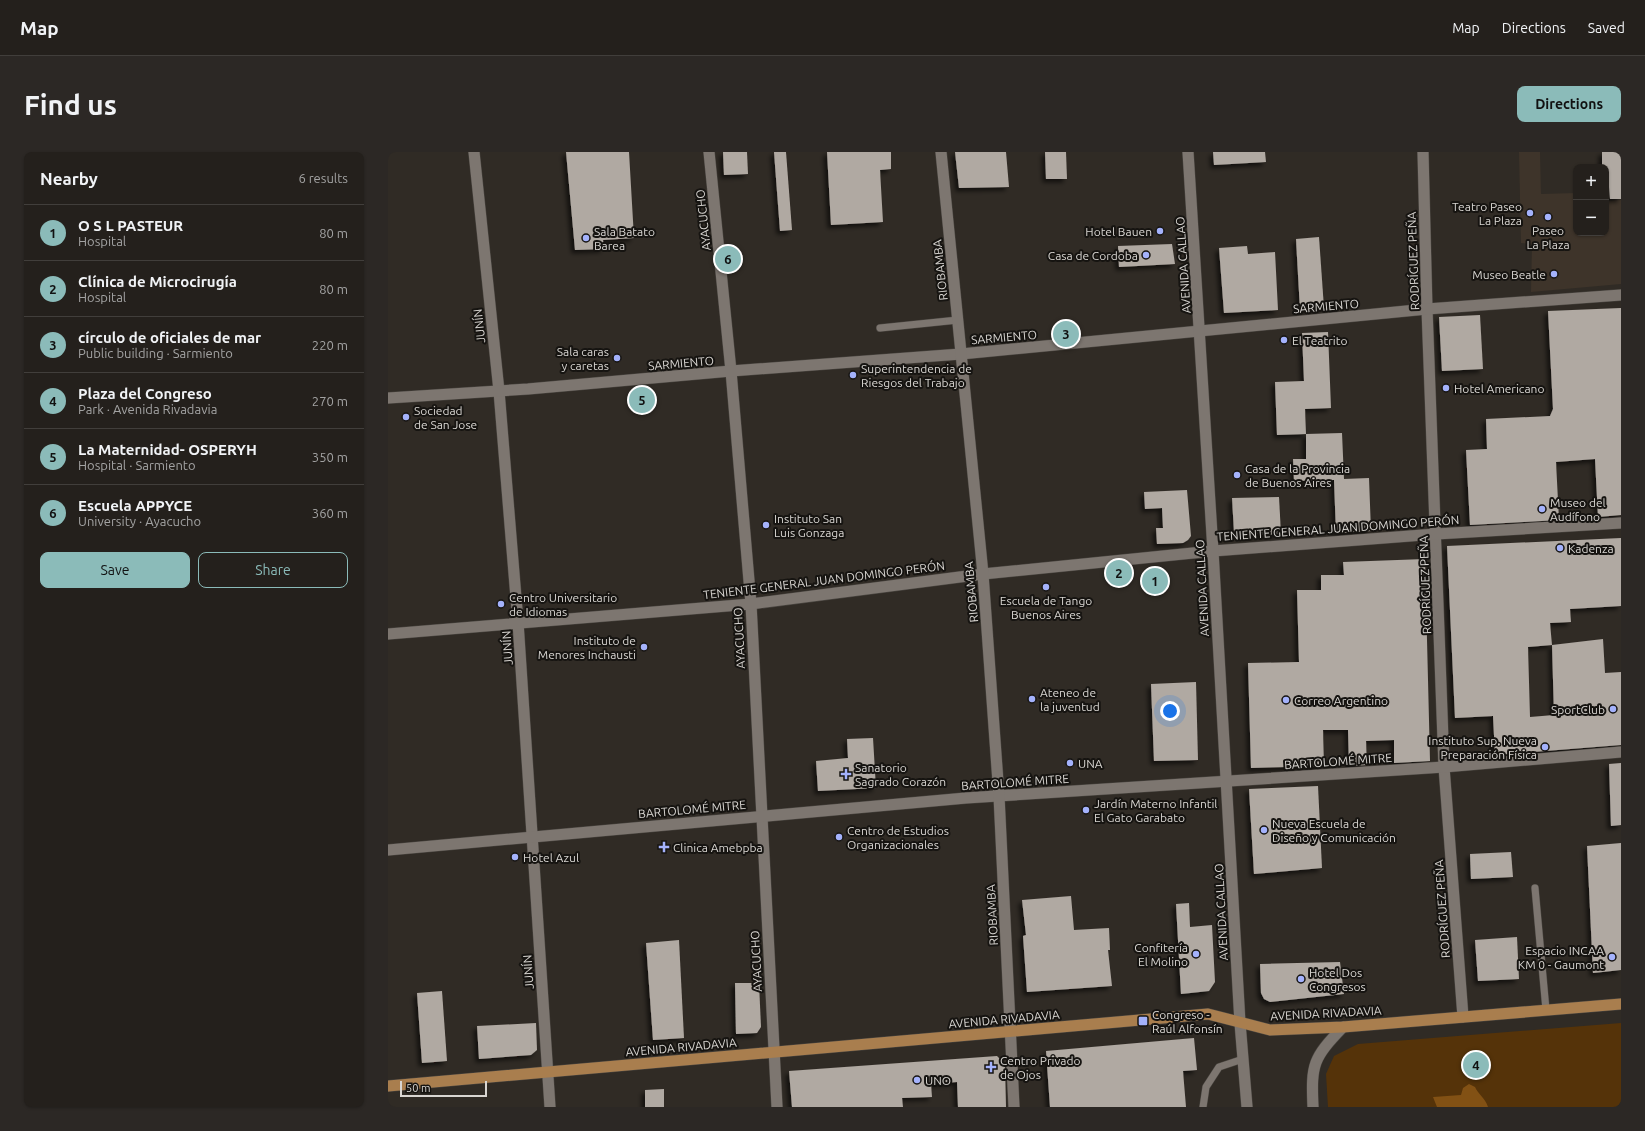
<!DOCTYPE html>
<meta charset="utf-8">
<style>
body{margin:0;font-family:Ubuntu,sans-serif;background:#2c2825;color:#f1f3f6}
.controls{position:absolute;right:12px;top:12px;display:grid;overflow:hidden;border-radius:8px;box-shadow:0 1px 3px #0004}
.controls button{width:36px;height:36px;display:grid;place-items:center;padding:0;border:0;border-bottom:1px solid #413e3b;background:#24201c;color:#f1f3f6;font:20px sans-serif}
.scale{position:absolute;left:12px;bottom:10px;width:87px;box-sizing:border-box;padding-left:4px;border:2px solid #d9d6d2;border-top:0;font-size:11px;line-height:14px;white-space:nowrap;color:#d9d6d2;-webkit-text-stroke:3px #161411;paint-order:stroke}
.you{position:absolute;left:782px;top:559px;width:14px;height:14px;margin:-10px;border:3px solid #fff;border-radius:50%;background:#1a73e8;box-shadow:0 0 0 6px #1a73e833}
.badge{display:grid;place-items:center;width:26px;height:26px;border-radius:50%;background:#8bbbb9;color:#111;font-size:13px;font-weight:700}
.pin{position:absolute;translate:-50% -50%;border:2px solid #fff;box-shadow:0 1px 4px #0006}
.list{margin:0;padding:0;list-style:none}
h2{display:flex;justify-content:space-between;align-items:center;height:52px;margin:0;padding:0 16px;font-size:17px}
h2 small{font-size:13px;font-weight:400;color:#a3a3a3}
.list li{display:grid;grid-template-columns:26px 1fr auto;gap:12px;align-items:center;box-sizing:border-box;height:56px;padding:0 16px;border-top:1px solid #413e3b}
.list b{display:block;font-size:15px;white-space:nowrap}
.list p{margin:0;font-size:13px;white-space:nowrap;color:#a3a3a3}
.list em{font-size:13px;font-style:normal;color:#a3a3a3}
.actions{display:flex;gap:8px;padding:12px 16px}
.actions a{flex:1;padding:9px 0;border:1px solid #8bbbb9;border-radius:8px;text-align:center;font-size:14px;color:#8bbbb9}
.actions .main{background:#8bbbb9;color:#111}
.map{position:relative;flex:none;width:1233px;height:955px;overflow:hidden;border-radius:8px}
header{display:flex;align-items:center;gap:24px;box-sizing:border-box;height:56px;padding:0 20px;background:#24201c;border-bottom:1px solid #413e3b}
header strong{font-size:19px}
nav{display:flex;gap:22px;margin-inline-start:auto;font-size:14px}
.intro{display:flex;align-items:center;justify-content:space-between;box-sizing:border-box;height:96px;padding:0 24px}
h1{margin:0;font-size:28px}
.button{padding:10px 18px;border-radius:8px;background:#8bbbb9;color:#111;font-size:14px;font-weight:700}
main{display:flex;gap:24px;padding:0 24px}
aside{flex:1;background:#24201c;border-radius:8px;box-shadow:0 1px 3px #0004}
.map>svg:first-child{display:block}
.built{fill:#3e342a}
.green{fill:#553309}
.water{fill:#825114}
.building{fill:#b0a9a2;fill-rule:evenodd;filter:url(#shadow)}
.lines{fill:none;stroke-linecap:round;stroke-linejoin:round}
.service-casing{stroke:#4a4641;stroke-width:8}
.minor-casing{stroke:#4a4641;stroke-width:12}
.tertiary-casing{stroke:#4a4641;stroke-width:12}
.secondary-casing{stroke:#4a4641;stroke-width:12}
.primary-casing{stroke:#4a4641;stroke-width:12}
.service{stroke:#7d7670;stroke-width:7}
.minor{stroke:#7d7670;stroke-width:11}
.tertiary{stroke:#7d7670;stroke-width:11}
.secondary{stroke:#7d7670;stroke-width:11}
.primary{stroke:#a97e4e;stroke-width:11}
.poi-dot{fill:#a4b2fc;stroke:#161411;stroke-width:1.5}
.labels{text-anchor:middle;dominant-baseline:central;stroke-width:4;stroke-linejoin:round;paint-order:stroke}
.poi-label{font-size:12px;fill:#d9d6d2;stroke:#161411;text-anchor:start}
.street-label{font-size:12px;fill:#d9d6d2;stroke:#161411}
</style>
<header>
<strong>Map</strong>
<nav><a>Map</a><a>Directions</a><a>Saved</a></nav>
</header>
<div class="intro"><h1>Find us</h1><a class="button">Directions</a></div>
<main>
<aside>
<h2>Nearby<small>6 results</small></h2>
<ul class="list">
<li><span class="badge">1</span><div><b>O S L PASTEUR</b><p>Hospital</p></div><em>80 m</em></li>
<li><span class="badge">2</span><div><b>Clínica de Microcirugía</b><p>Hospital</p></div><em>80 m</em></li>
<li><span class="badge">3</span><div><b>círculo de oficiales de mar</b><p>Public building · Sarmiento</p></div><em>220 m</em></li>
<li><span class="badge">4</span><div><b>Plaza del Congreso</b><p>Park · Avenida Rivadavia</p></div><em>270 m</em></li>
<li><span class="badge">5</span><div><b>La Maternidad- OSPERYH</b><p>Hospital · Sarmiento</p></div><em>350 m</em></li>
<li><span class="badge">6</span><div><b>Escuela APPYCE</b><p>University · Ayacucho</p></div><em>360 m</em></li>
</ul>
<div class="actions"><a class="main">Save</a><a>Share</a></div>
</aside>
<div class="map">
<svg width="1233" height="955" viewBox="0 0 1233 955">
<defs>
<filter id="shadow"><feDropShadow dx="-3.5" dy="3.5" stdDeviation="2" flood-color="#0009"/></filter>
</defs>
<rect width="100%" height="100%" fill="#302b25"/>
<path class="built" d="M1131,0H1152L1153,42L1188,41V81H1218V49L1233,48V132L1143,140L1144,92L1133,91Z"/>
<path class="green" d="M1233,871V955H940L938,922L946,904L970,892Z"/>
<path class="water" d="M1081,932L1087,935C1090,942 1097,946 1100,955H1049L1045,945L1073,943L1075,936Z"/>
<g class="building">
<path d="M178,0H241L246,86L215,88L216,97L187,98Z"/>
<path d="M335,0H359L360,22L336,23Z"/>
<path d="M386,0H398L404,78L392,79Z"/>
<path d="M439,0H503V17L492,18L495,70L443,73Z"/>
<path d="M567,0H618L621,35L571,36Z"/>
<path d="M657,0H678L679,27H658Z"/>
<path d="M825,0H877L878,10L826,13Z"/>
<path d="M1214,0H1233V47H1222L1221,35H1218V15H1214Z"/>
<path d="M931,85L936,156L912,158L908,87Z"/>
<path d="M784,92L787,112L731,115L730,94Z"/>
<path d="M859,94L860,102L887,100L890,158L836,161L831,96Z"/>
<path d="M1233,156V363L1210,365L1207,307L1168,310L1171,368L1082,373L1078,298L1099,297L1098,267L1162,264L1165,257L1160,159Z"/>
<path d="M1092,163L1095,217L1054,219L1051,165Z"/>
<path d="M940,180L943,256L917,257L918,282L889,283L887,230L916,229L914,181Z"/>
<path d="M954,281L956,327L981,326L983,379L948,381L946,328L906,329L905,307H918V282Z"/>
<path d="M799,338L803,384L800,388L795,391L769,392L768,376H775L774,356L757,357L756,340Z"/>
<path d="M891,345L893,382L853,384L846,380L844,346Z"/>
<path d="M1233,386V454L1182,457L1183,470L1162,471L1164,493L1215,487L1217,521L1233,520V593L1107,603L1105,564L1067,566L1059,394ZM1164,493L1166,563L1142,565L1140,495Z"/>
<path d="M1037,407L1042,609L1006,611V588L978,589L979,613L961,614L960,578H935L936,614L863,616L860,511L911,510L909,438H933V423H956L955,410Z"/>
<path d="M808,530L810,608L766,609L763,532Z"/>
<path d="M485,586L488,636L430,639L428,609L460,606L459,587Z"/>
<path d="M1233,611V673L1223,674L1221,612Z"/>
<path d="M930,634L934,716L866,722L861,637Z"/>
<path d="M1233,691V818L1205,821L1199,694Z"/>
<path d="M1123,700L1125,725L1083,727L1082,702Z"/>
<path d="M683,744L686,778L721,776L722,798H720L724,834L639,840L635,784L638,783L634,748Z"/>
<path d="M801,751L802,775L824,773L827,830L821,839L793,842L788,752Z"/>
<path d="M1129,785L1131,827L1090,829L1087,788Z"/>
<path d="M291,788L296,886L265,888L258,791Z"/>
<path d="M952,810L956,842L882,850L876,847L873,841L872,812Z"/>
<path d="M347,831H371L373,875L369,881L348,882Z"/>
<path d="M54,839L59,909L34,911L29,841Z"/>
<path d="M148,871L149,898L143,903L91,907L89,874Z"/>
<path d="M806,886L809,918L795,919L798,955H662L658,899Z"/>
<path d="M609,904L617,912L618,955H570L569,930L543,932L544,945L514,946L515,955H404L401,919Z"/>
<path d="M276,937V955H257V938Z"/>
</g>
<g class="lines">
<g class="service-casing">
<g id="service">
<path d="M492,176L570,168"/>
<path d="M1147,736L1158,858"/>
<path d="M815,955L818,935L831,915L855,907"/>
</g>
</g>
<g class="minor-casing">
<g id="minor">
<path d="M86,0L111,239L130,470L162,955"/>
<path d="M321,0L343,219L363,452L389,955"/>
<path d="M1035,0L1039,157L1056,615L1075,865"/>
<path d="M0,246L140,237L343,219L573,202L1039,157L1233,143"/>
<path d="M0,482L363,452L595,422L825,399L1048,382L1233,371"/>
<path d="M0,698L578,646L1056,615L1233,600"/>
</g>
</g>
<g class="tertiary-casing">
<g id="tertiary">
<path d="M553,0L595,422L611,644L626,955"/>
<path d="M925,955C923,912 925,906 955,875"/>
</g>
</g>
<g class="secondary-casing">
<path id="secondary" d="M800,0L825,399L852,871L859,955"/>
</g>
<g class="primary-casing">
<path id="primary" d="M0,934L820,862L882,878L955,875L1233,852"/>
</g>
<use href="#service" class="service"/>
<use href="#minor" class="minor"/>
<use href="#tertiary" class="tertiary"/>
<use href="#secondary" class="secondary"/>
<use href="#primary" class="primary"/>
</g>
<g class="poi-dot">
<circle cx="1142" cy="61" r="4"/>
<circle cx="1160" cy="65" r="4"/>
<circle cx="772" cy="79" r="4"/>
<circle cx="198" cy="86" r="4"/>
<circle cx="758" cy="103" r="4"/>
<circle cx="1166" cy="122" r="4"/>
<circle cx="896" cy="188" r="4"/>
<circle cx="229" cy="206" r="4"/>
<circle cx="465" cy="223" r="4"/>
<circle cx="1058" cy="236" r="4"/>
<circle cx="18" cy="265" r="4"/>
<circle cx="849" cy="323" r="4"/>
<circle cx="1154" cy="357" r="4"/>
<circle cx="378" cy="373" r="4"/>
<circle cx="1172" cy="396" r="4"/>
<circle cx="658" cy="435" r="4"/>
<circle cx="113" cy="452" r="4"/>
<circle cx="256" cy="495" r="4"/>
<circle cx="644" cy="547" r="4"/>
<circle cx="898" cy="548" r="4"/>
<circle cx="1225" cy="557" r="4"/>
<circle cx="1157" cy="595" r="4"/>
<circle cx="682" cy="611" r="4"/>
<path d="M456 616h4v4h4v4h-4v4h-4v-4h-4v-4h4z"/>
<circle cx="698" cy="658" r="4"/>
<circle cx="876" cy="678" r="4"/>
<circle cx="451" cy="685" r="4"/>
<path d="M274 689h4v4h4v4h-4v4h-4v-4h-4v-4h4z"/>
<circle cx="127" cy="705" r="4"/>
<circle cx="808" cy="802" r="4"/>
<circle cx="1224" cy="805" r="4"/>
<circle cx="913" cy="827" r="4"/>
<rect x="750" y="864" width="10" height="10" rx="2"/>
<path d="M601 909h4v4h4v4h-4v4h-4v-4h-4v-4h4z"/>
<circle cx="529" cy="928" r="4"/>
</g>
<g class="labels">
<g class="poi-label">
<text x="1134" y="54" text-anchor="end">Teatro Paseo<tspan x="1134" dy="14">La Plaza</tspan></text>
<text x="1160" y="78" text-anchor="middle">Paseo<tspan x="1160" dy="14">La Plaza</tspan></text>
<text x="206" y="79">Sala Batato<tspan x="206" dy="14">Barea</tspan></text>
<text x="764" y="79" text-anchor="end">Hotel Bauen</text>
<text x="750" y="103" text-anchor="end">Casa de Cordoba</text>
<text x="1158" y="122" text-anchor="end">Museo Beatle</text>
<text x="904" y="188">El Teatrito</text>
<text x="221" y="199" text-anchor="end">Sala caras<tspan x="221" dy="14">y caretas</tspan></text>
<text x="473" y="216">Superintendencia de<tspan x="473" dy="14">Riesgos del Trabajo</tspan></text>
<text x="1066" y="236">Hotel Americano</text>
<text x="26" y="258">Sociedad<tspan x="26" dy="14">de San Jose</tspan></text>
<text x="857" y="316">Casa de la Provincia<tspan x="857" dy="14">de Buenos Aires</tspan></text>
<text x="1162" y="350">Museo del<tspan x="1162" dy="14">Audífono</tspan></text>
<text x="386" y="366">Instituto San<tspan x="386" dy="14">Luis Gonzaga</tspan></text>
<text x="1180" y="396">Kadenza</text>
<text x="121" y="445">Centro Universitario<tspan x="121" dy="14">de Idiomas</tspan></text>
<text x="658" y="448" text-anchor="middle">Escuela de Tango<tspan x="658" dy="14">Buenos Aires</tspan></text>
<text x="248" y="488" text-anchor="end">Instituto de<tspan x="248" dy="14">Menores Inchausti</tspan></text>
<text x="652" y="540">Ateneo de<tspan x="652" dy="14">la juventud</tspan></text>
<text x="906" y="548">Correo Argentino</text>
<text x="1217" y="557" text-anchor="end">SportClub</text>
<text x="1149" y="588" text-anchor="end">Instituto Sup. Nueva<tspan x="1149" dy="14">Preparación Física</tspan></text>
<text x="690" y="611">UNA</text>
<text x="467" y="615">Sanatorio<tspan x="467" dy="14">Sagrado Corazón</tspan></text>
<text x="706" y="651">Jardín Materno Infantil<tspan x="706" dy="14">El Gato Garabato</tspan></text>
<text x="884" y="671">Nueva Escuela de<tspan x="884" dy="14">Diseño y Comunicación</tspan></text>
<text x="459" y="678">Centro de Estudios<tspan x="459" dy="14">Organizacionales</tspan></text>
<text x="285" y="695">Clinica Amebpba</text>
<text x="135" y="705">Hotel Azul</text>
<text x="800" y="795" text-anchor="end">Confitería<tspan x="800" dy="14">El Molino</tspan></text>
<text x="1216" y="798" text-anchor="end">Espacio INCAA<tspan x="1216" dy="14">KM 0 - Gaumont</tspan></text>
<text x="921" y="820">Hotel Dos<tspan x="921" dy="14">Congresos</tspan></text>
<text x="764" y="862">Congreso -<tspan x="764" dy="14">Raúl Alfonsín</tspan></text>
<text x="612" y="908">Centro Privado<tspan x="612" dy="14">de Ojos</tspan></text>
<text x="537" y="928">UNO</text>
</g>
<g class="street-label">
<text transform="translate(315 68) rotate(-96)">AYACUCHO</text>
<text transform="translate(1025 109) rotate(-92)">RODRÍGUEZ PEÑA</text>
<text transform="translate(795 113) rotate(-94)">AVENIDA CALLAO</text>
<text transform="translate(552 118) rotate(-96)">RIOBAMBA</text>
<text transform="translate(938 154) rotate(-5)">SARMIENTO</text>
<text transform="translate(91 174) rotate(-96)">JUNÍN</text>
<text transform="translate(616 185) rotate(-5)">SARMIENTO</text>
<text transform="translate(293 211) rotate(-5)">SARMIENTO</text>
<text transform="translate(950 376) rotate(-4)">TENIENTE GENERAL JUAN DOMINGO PERÓN</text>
<text transform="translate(436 428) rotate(-7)">TENIENTE GENERAL JUAN DOMINGO PERÓN</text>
<text transform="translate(1037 433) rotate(-92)">RODRÍGUEZ PEÑA</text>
<text transform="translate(814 436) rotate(-93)">AVENIDA CALLAO</text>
<text transform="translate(583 440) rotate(-95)">RIOBAMBA</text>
<text transform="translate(351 486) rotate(-93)">AYACUCHO</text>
<text transform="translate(119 496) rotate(-94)">JUNÍN</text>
<text transform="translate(950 609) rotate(-4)">BARTOLOMÉ MITRE</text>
<text transform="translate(627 630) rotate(-4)">BARTOLOMÉ MITRE</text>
<text transform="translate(304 657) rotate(-5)">BARTOLOMÉ MITRE</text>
<text transform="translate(1054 757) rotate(-94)">RODRÍGUEZ PEÑA</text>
<text transform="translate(833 760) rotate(-93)">AVENIDA CALLAO</text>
<text transform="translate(604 763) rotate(-93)">RIOBAMBA</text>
<text transform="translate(368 809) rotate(-93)">AYACUCHO</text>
<text transform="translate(140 820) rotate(-94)">JUNÍN</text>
<text transform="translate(938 861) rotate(-3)">AVENIDA RIVADAVIA</text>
<text transform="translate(616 867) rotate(-5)">AVENIDA RIVADAVIA</text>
<text transform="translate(293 895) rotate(-5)">AVENIDA RIVADAVIA</text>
</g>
</g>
</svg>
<div class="controls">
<button>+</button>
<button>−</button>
</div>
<div class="scale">50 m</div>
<div class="you"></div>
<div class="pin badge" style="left:767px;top:429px">1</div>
<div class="pin badge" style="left:731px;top:421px">2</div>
<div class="pin badge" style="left:678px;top:182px">3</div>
<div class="pin badge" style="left:1088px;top:913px">4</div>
<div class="pin badge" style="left:254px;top:248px">5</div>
<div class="pin badge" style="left:340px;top:107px">6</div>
</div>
</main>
